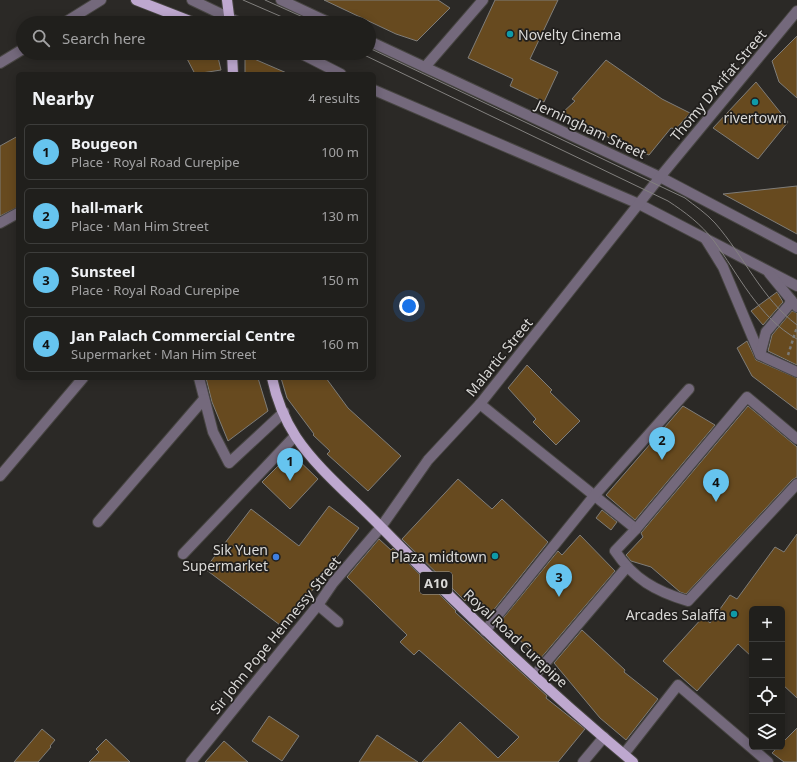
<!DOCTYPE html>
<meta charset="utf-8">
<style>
body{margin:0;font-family:"Noto Sans",sans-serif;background:#282725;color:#f1f3f6}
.controls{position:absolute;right:12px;bottom:12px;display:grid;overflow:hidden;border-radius:6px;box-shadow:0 2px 10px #0003}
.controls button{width:36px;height:36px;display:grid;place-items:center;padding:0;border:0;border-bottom:1px solid #3d3d3b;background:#201f1c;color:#f1f3f6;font:20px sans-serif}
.you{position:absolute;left:409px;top:306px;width:14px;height:14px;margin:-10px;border:3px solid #fff;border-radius:50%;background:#1a73e8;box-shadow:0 0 0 6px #1a73e833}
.badge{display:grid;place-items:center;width:26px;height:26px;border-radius:50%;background:#66c4ef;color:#111;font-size:13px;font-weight:700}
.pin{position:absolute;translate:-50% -33px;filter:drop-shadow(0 1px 2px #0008)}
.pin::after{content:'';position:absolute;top:21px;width:14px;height:12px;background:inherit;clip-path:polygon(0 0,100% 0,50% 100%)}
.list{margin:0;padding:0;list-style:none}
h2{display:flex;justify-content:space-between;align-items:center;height:52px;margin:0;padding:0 16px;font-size:17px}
h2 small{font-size:13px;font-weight:400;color:#a2a2a3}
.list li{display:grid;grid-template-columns:26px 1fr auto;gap:12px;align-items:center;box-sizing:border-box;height:56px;margin:0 8px 8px;padding:0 8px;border:1px solid #3d3d3b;border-radius:6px}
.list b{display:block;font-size:15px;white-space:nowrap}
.list p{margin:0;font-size:13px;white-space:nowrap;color:#a2a2a3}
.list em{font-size:13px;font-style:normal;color:#a2a2a3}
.icon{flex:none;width:22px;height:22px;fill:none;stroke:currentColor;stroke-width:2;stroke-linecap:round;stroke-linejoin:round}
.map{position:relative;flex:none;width:797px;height:762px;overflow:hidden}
.search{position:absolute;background:#201f1c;box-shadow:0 2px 10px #0003;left:16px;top:16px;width:360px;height:44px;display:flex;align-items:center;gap:10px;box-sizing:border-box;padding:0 14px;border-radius:22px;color:#a2a2a3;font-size:15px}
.panel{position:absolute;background:#201f1c;box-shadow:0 2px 10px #0003;left:16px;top:72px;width:360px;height:308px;border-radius:6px}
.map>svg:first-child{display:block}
.building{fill:#674a1f;stroke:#7f7d79}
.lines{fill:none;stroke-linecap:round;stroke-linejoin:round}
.minor-casing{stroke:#474542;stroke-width:12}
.major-casing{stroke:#474542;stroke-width:12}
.path{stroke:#7b7a77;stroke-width:2.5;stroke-dasharray:3 3;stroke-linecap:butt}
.minor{stroke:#74697c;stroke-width:10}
.major{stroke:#bea8cf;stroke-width:10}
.tram{stroke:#82807e;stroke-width:1}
.culture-dot{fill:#0f9aa8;stroke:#211f1d;stroke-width:1.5}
.shop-dot{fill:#3f7fe0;stroke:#211f1d;stroke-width:1.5}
.labels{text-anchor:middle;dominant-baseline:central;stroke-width:3.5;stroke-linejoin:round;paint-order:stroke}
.shield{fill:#211f1d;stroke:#a2a19f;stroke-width:1}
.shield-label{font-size:13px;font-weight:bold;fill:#dad9d7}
.poi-label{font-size:14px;fill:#dad9d7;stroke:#211f1d;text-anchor:end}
.street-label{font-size:14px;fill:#dad9d7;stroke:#211f1d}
</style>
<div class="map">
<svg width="797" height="762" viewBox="0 0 797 762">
<rect width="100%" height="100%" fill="#2b2926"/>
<g class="building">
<path d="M324,0H438L450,8L417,41L396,34Z"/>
<path d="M495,0H558L530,59L558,72L544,102L510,86L513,79L468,58Z"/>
<path d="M797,36V98L779,82L772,61Z"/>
<path d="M184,53H217L221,70L195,74Z"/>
<path d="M245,55L289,74H245Z"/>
<path d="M606,60L662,99L690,113L676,129L671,128L649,155L628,147L561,114L575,101L572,99Z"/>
<path d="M756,82L788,122L758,159L713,128Z"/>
<path d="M18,136V207L0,216V146Z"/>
<path d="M797,186V234L723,194Z"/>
<path d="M777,292L783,302L763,325L751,311Z"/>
<path d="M792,311L797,313V365L768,351L772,335Z"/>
<path d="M747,341L756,360L797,378V410L752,376L737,348Z"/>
<path d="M527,365L552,390L550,392L580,421L556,445L533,422L536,419L508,388Z"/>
<path d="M206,378H258L268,411L228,441L212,402Z"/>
<path d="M281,378H326L348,408L401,456L368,491L327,454L330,451L313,435L314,434L287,398Z"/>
<path d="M683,406L715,425L635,520L606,495Z"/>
<path d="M748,406L797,447V477L792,480L686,594L680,592L651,567L631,561L626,555L643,537L641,533Z"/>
<path d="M291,453L318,479L290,509L262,482Z"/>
<path d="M458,479L492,509L502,499L548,542L492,612L471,594L465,601L402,539Z"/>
<path d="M329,506L359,528L284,628L205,569L251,509L299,546Z"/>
<path d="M602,510L617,522L611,530L596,518Z"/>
<path d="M797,534V698L782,684V609H752V657L738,644L697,691L663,661L703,617L710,623L730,595L737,599L775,547L784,552Z"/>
<path d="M580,535L615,571L540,659L500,622L558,551L562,555Z"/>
<path d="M379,539L391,550L393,548L456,611L455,612L547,696L546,698L585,729L558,762H422L460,722L498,758L519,737L419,650L414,655L400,642L407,635L347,577Z"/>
<path d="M582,630L625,670L624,672L658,699L626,740L600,718L554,663Z"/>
<path d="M269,716L299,736L282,761L252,741Z"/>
<path d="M797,728V762H784L772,753L778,747H782V743Z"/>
<path d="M42,729L55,740L50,746L51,747L38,762H14Z"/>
<path d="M377,735L418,762H359Z"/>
<path d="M106,739L130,762H89L99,752L96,749Z"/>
<path d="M224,741L248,762H205Z"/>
</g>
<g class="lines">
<g class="minor-casing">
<g id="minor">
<path d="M192,0L240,23"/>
<path d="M281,0L330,23"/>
<path d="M64,23L101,0"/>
<path d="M369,41L660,177L797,249"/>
<path d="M300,53L341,74"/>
<path d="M0,63L23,49"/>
<path d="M425,67L483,0"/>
<path d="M374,90L639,204L797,286"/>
<path d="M0,223L18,213"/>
<path d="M705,238L723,267L760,355L797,372"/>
<path d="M769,273L797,307"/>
<path d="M760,355L766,332L789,305L791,300"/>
<path d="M199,378L213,432L229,463L284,412"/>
<path d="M480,404L636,529L615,551C634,579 655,591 688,601L797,484"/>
<path d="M0,476L83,378"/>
<path d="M98,522L204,399"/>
<path d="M636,529L747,397L797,439"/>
<path d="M183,554L295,436"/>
<path d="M318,605L338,622"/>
<path d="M485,631L594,496L689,389"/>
<path d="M535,675L626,568"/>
<path d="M624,754L678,685L768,762"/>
<path d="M191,762L318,605L333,583L381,527L428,460L480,404L660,177L797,11"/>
<path d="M583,762L604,737"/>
</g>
</g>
<g class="major-casing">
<g id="major">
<path d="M136,0L195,23"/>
<path d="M227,0L230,23"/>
<path d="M232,53L233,74"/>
<path d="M272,378C276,397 285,420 296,437C318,470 353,498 381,527C461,609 545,689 633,762"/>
</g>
</g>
<path class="path" d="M788,355L797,327"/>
<use href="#minor" class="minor"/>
<use href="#major" class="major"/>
<g class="tram">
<path d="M243,0L296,23"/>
<path d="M265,0L316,23"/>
<path d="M369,48L685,198C695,206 706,213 715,223C744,256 761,298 797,325"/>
<path d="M360,53L668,201C685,212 701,224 714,241C738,274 759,318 797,339"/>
</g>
</g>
<g class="culture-dot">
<circle cx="510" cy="34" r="4"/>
<circle cx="755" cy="102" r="4"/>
<circle cx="495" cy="556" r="4"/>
<circle cx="734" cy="614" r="4"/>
</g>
<circle class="shop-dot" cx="276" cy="557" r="4"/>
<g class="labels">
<rect class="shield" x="420" y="572" width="32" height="22" rx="3"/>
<g class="shield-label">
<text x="436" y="583">A10</text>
</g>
<g class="poi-label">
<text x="518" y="34" text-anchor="start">Novelty Cinema</text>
<text x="755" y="117" text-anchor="middle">rivertown</text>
<text x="268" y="549">Sik Yuen<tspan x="268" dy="16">Supermarket</tspan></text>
<text x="487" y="556">Plaza midtown</text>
<text x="726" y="614">Arcades Salaffa</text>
</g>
<g class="street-label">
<text transform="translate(718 85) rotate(-50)">Thomy D'Arifat Street</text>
<text transform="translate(591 129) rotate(25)">Jerningham Street</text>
<text transform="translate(499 357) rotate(-51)">Malartic Street</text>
<text transform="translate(275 635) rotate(-51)">Sir John Pope Hennessy Street</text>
<text transform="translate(516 638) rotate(43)">Royal Road Curepipe</text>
</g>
</g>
</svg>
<div class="controls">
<button>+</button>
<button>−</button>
<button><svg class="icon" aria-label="locate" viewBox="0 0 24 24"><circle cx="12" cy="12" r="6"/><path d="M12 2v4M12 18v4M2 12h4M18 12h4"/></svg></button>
<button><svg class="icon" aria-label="layers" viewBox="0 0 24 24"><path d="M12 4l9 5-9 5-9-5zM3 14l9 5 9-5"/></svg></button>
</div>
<div class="you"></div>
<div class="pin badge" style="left:290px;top:481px">1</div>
<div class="pin badge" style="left:662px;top:460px">2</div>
<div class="pin badge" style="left:559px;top:597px">3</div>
<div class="pin badge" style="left:716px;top:502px">4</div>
<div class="search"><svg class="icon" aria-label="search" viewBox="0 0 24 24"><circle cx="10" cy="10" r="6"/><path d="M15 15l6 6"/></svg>Search here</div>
<section class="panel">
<h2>Nearby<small>4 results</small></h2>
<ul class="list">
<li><span class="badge">1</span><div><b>Bougeon</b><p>Place · Royal Road Curepipe</p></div><em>100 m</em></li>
<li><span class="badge">2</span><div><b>hall-mark</b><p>Place · Man Him Street</p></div><em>130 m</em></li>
<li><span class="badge">3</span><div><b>Sunsteel</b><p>Place · Royal Road Curepipe</p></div><em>150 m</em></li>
<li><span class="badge">4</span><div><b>Jan Palach Commercial Centre</b><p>Supermarket · Man Him Street</p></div><em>160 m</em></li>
</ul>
</section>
</div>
